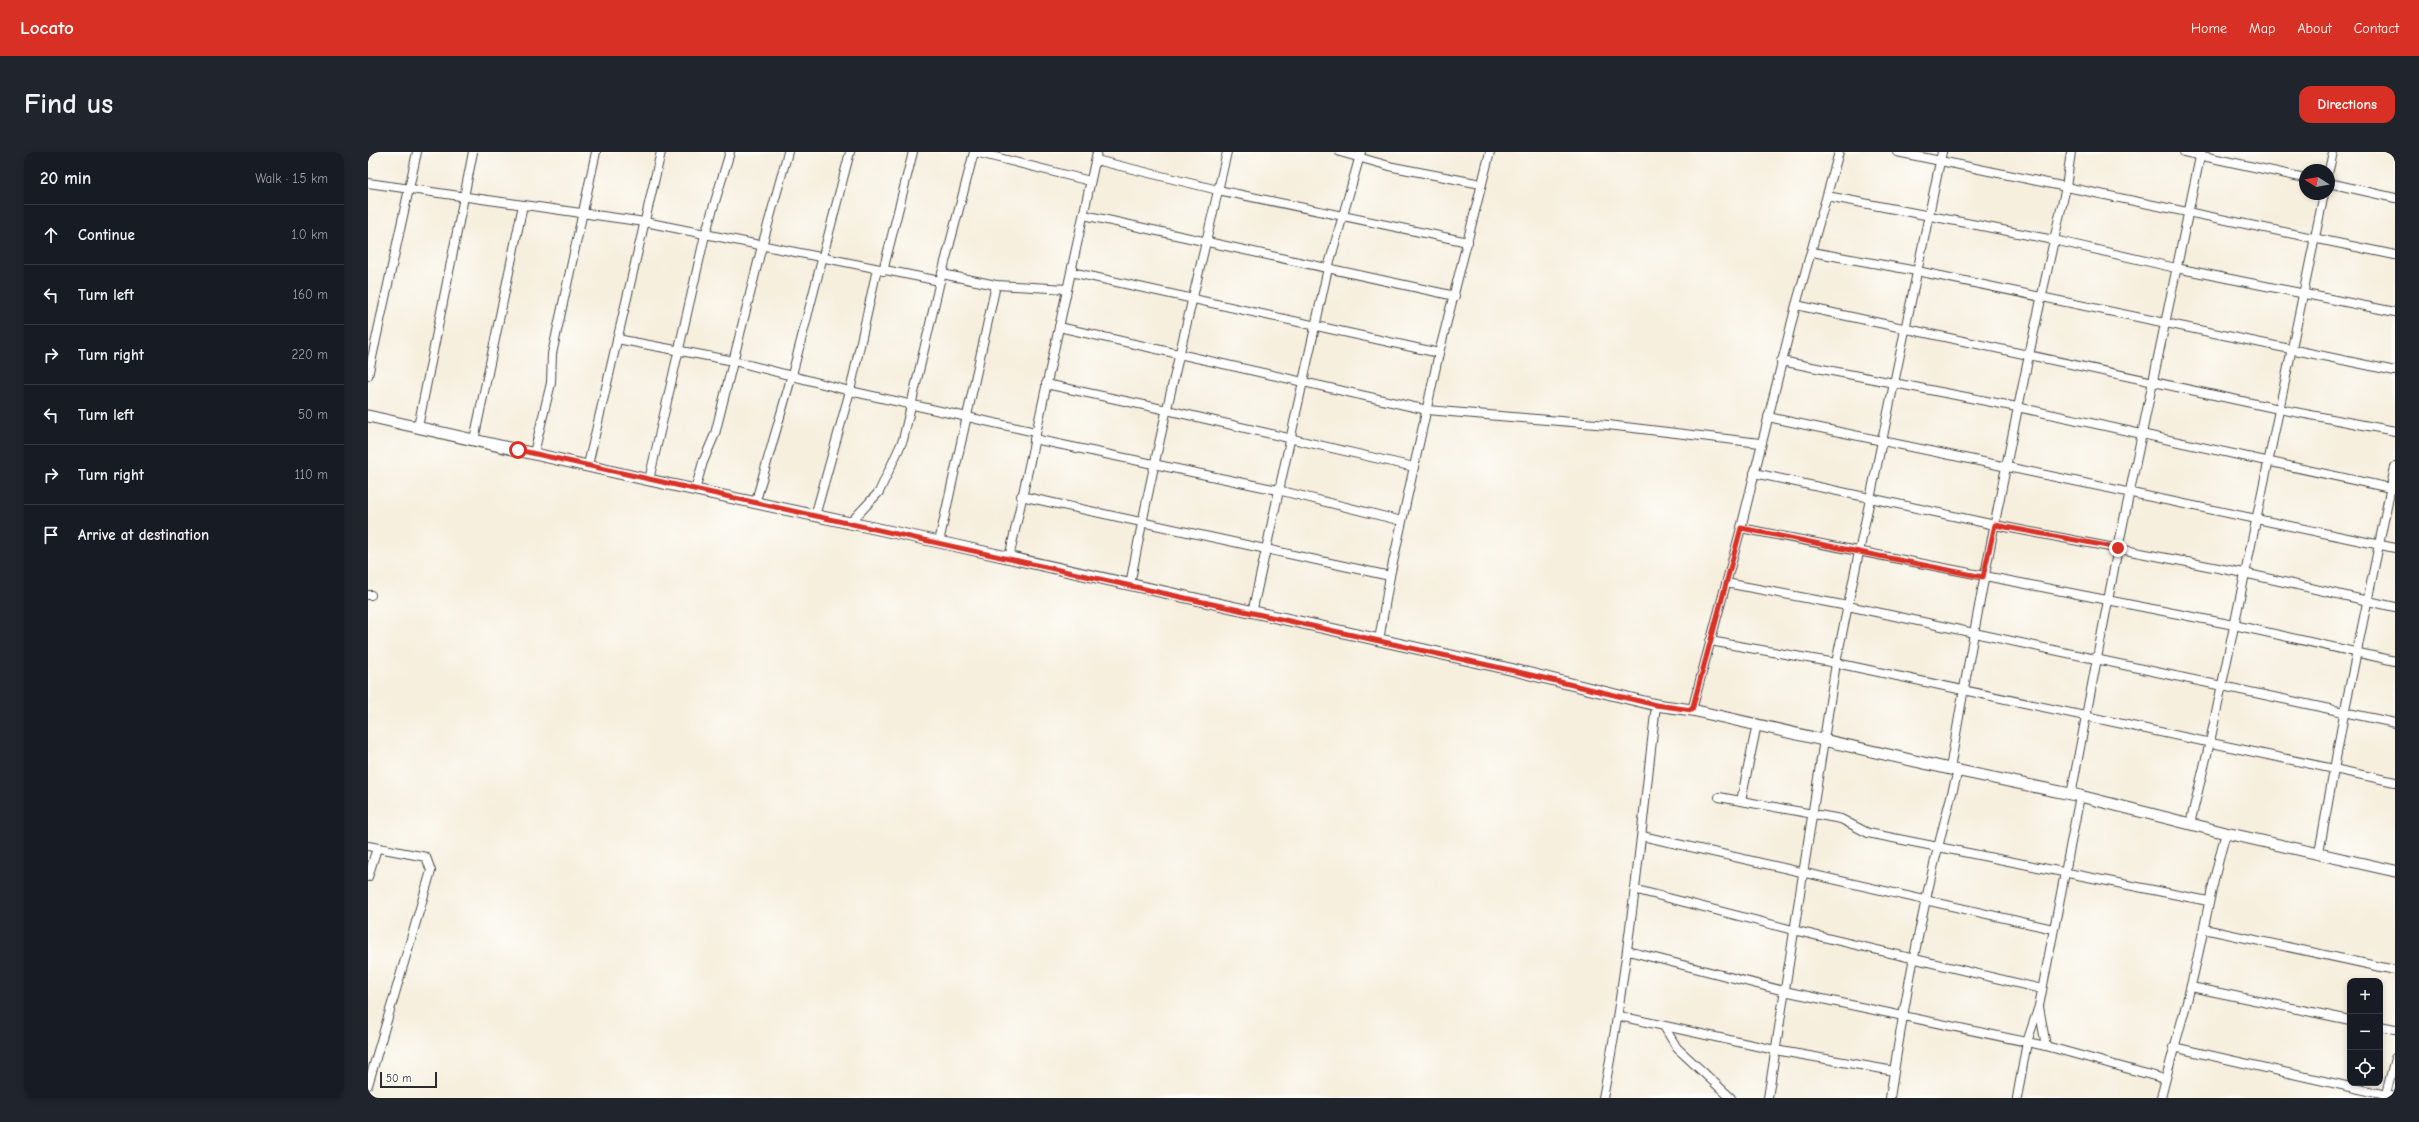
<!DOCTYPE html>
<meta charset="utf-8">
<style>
body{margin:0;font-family:"Comic Neue",sans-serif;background:#20242c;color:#f1f3f6}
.controls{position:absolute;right:12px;bottom:12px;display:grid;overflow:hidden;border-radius:8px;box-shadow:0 2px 6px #0003}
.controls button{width:36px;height:36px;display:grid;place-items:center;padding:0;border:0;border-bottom:1px solid #363941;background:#171b24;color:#f1f3f6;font:20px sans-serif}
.compass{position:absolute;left:1931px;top:12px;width:36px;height:36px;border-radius:50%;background:#171b24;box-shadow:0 2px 6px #0003;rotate:281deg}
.scale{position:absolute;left:12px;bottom:10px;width:57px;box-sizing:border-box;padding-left:4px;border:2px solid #2b2b2b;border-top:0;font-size:11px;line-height:14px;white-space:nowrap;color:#2b2b2b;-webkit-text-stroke:3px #fdfcf7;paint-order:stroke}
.stop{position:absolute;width:12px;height:12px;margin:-9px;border:3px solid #d93025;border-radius:50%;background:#fff}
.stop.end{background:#d93025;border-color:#fff;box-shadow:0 1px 4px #0008}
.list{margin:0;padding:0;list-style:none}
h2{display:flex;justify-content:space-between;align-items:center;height:52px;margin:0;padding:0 16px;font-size:17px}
h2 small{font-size:13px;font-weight:400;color:#9ea1a6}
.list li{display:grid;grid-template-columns:26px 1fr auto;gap:12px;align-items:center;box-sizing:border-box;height:60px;padding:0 16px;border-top:1px solid #363941}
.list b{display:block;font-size:15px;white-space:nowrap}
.list em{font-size:13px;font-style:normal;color:#9ea1a6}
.icon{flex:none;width:22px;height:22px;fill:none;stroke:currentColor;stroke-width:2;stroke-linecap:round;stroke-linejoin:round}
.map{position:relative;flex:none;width:2027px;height:946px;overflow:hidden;border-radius:12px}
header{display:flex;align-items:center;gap:24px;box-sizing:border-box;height:56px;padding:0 20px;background:#d93025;color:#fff}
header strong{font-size:19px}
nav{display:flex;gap:22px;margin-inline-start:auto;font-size:14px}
.intro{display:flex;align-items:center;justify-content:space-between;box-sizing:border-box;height:96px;padding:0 24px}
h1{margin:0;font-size:28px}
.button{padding:10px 18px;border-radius:12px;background:#d93025;color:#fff;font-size:14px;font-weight:700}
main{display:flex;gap:24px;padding:0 24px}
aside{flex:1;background:#171b24;border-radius:12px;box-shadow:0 2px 6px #0003}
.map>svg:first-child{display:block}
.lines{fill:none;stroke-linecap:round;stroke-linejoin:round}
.street-casing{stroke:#494846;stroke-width:10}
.secondary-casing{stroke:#494846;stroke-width:13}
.street{stroke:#fff;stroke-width:8}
.secondary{stroke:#fff;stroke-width:11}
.route{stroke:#d93025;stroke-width:5}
</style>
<header>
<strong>Locato</strong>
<nav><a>Home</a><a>Map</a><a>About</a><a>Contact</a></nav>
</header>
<div class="intro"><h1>Find us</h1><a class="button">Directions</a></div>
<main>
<aside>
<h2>20 min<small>Walk · 1.5 km</small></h2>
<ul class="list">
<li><svg class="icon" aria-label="ahead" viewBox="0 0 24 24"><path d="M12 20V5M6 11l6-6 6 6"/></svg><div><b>Continue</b></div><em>1.0 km</em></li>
<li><svg class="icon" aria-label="left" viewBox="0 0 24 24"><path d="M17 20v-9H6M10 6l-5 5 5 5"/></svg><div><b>Turn left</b></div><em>160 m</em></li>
<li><svg class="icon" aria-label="right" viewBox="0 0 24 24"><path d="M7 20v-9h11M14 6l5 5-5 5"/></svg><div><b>Turn right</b></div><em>220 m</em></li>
<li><svg class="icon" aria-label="left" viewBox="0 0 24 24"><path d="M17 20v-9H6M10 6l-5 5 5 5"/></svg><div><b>Turn left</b></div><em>50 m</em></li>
<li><svg class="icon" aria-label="right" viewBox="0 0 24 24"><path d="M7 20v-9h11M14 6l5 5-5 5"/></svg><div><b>Turn right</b></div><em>110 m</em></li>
<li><svg class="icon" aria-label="arrive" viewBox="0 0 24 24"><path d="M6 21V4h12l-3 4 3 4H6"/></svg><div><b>Arrive at destination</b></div></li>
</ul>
</aside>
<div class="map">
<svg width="2027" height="946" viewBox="0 0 2027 946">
<rect width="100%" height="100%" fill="#fdfcf7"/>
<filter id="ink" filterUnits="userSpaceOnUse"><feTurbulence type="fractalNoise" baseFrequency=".025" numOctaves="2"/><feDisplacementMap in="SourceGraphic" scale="8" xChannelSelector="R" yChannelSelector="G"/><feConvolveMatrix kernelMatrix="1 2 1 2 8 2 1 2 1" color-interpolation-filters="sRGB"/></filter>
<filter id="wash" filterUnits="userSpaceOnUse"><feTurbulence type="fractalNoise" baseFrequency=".012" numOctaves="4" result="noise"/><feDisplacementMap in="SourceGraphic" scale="16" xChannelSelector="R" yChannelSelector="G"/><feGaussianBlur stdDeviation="0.9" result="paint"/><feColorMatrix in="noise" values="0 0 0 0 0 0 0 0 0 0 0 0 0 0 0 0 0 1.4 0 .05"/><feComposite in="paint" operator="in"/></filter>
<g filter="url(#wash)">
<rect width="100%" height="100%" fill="#f6efde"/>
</g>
<g filter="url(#ink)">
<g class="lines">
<g class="street-casing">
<g id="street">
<path d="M607,0L722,29"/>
<path d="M972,0L1025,15L1113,32"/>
<path d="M1529,0L2027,103"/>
<path d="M1816,0L1937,26"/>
<path d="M728,8L850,38L1100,90"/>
<path d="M1961,18L1965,0"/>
<path d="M0,31L277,70L572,129"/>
<path d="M1961,31L2027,46"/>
<path d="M1459,44L1686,88L1808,116L2027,160"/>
<path d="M716,63L1087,144"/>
<path d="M1444,100L1549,119L2027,219"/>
<path d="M515,119L545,0"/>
<path d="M703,120L1071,201"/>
<path d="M574,122L628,133L699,137"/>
<path d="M1428,153L1911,257L2027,279"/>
<path d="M691,175L1059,258L1240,273L1392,291"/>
<path d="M249,187L366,209L482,239L667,280"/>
<path d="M1413,209L1649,255L2027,337"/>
<path d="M0,224L49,0"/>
<path d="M678,232L799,258L1046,315"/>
<path d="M1400,265L2027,396"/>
<path d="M50,275L105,0"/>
<path d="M666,287L910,338L1034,369"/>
<path d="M106,288L155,53"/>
<path d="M166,301L183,231L184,202L228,0"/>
<path d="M220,313L293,0"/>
<path d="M1386,321L1627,373L1876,421L2027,455"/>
<path d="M281,328L337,83L362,0"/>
<path d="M327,338L335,310L347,282L394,94L420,0"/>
<path d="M653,344L1022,424"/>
<path d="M387,352L424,223L482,0"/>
<path d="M447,364L482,239L509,117"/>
<path d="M481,372L511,340L535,288L572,129L606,0"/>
<path d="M1373,376L1866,473L2027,509"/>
<path d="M571,390L628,133"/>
<path d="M641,406L729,0"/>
<path d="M1358,431L1480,454L2027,571"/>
<path d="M762,433C789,288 826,144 859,0"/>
<path d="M0,443H3"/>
<path d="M884,461L960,116L993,0"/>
<path d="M1011,488L1022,424L1071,201L1122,0"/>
<path d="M1342,489L1468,511L2027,630"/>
<path d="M1324,558L1373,376L1428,153L1471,0"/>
<path d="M1389,572L1373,649L1473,667L1500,681L1840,749"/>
<path d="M1582,617C1615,422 1654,228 1698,35L1703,0"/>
<path d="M1703,643L1750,396L1833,0"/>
<path d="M1351,645L1373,649"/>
<path d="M1822,672L1842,590L1956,42"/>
<path d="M1274,684L1685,777"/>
<path d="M0,694L58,705L63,719L0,933"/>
<path d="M1951,701L1976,562L2027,315"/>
<path d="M0,725L9,696"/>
<path d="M1269,738L1425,778L1674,837"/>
<path d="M1836,777L2027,818"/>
<path d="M1260,799L1416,839L1678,894L1797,927"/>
<path d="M1823,835L1982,868"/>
<path d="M1671,855L1678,894"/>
<path d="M1251,864L1407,898L1526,919"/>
<path d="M2012,874L2027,877"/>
<path d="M1297,876L1309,896L1363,946"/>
<path d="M1805,895L2027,945"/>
<path d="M1235,946C1260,816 1273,685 1288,553"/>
<path d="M1400,946L1468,511L1574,0"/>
<path d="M1522,946C1538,836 1560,726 1590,619"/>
<path d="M1649,946L1659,890L1671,854L1712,644"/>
<path d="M1793,946C1802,908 1814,871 1823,833C1836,782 1843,732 1858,681"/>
<path d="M2017,946L2027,906"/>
</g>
</g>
<g class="secondary-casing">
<path id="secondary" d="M0,264L281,328L571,390L1142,517L1288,553L1324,558L1582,617L1712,644L1858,681L2027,719"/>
</g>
<use href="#street" class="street"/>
<use href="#secondary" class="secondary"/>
</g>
</g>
<g class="lines" filter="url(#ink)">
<path class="route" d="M150,298L1142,518L1288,553L1324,558L1373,376L1615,425L1627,373L1750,396"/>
</g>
</svg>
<div class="controls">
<button>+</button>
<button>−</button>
<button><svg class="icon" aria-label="locate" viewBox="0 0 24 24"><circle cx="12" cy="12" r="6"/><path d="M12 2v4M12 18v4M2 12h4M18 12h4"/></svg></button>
</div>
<svg class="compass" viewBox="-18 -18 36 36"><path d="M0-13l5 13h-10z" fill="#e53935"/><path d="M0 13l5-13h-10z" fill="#9ea1a6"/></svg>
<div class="scale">50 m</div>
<div class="stop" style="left:150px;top:298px"></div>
<div class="stop end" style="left:1750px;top:396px"></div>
</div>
</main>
